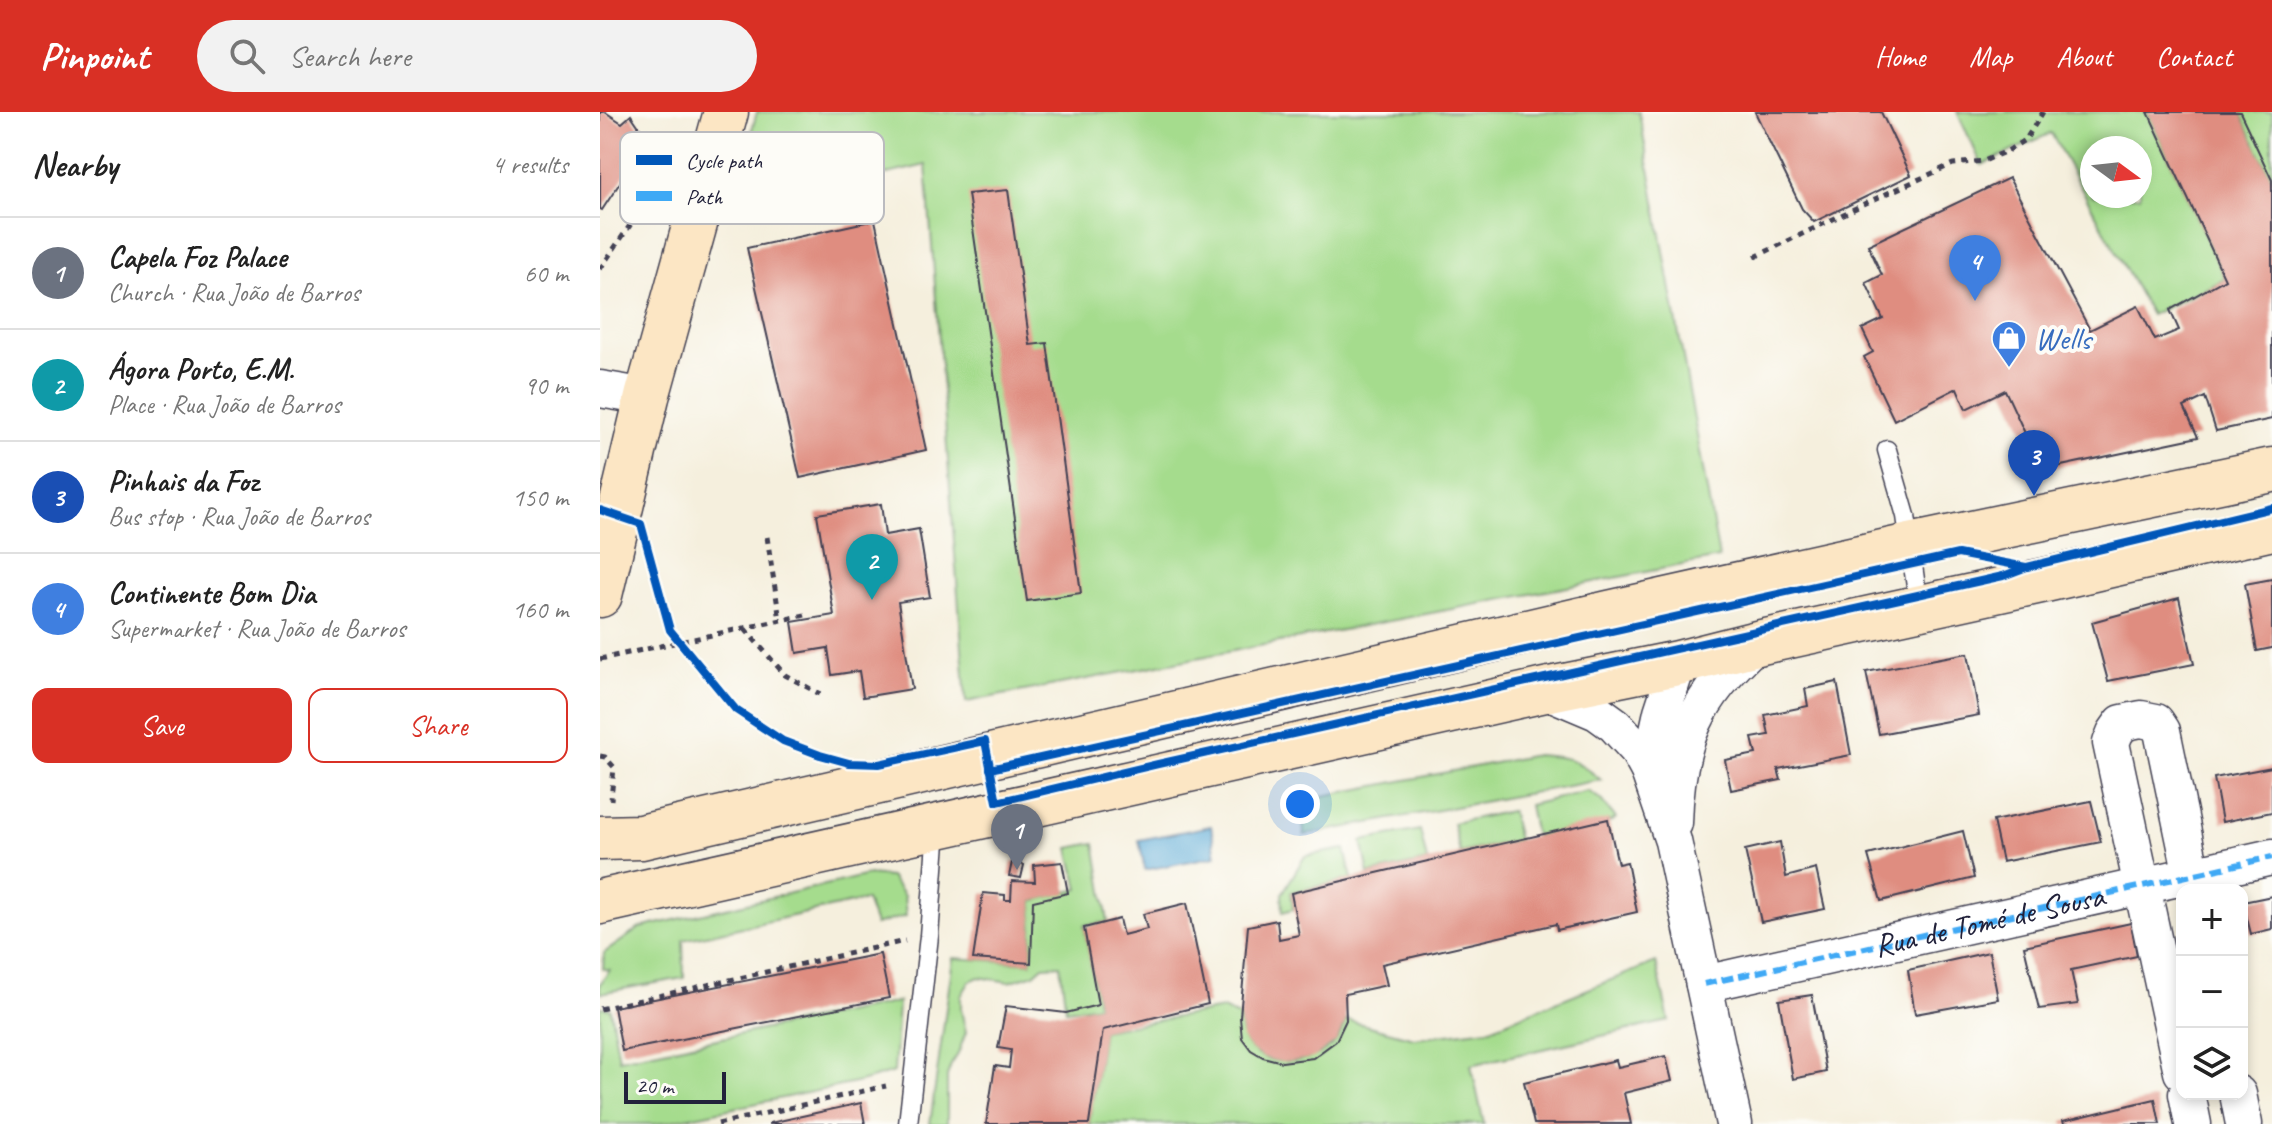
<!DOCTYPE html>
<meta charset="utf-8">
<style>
body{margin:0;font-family:Caveat,sans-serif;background:#f2f2f2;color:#222}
.controls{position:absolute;right:24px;bottom:24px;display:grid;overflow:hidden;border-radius:16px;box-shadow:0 4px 12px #0003}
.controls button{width:72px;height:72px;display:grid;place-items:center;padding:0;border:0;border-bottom:2px solid #e0e0e0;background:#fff;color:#222;font:40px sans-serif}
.compass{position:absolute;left:1480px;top:24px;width:72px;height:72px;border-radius:50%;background:#fff;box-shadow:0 4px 12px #0003;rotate:105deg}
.scale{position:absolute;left:24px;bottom:20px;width:102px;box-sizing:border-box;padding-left:8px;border:4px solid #22223b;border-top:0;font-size:22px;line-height:28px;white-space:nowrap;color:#22223b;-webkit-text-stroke:6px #fdfcf7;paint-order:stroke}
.you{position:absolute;left:700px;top:692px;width:28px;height:28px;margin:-20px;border:6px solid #fff;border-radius:50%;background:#1a73e8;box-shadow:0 0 0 12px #1a73e833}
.badge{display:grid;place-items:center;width:52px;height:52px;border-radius:50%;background:#d93025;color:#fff;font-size:26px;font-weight:700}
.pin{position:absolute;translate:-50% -66px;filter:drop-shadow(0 2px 4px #0008)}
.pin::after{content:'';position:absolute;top:42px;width:28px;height:24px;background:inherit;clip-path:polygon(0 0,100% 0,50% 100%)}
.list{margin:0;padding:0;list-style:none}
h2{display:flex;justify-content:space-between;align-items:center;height:104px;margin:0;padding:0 32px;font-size:34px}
h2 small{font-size:26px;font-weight:400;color:#767676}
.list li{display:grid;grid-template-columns:52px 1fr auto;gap:24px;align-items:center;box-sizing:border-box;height:112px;padding:0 32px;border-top:2px solid #e0e0e0}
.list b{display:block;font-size:30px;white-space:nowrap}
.list p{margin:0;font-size:26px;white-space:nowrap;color:#767676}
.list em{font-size:26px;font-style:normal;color:#767676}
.actions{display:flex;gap:16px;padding:24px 32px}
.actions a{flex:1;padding:18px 0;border:2px solid #d93025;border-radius:16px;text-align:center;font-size:28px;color:#d93025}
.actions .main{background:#d93025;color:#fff}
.icon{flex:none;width:44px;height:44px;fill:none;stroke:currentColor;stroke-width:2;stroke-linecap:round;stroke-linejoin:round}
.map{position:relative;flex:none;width:1672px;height:1012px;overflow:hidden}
header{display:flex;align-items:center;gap:48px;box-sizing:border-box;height:112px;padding:0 40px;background:#d93025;color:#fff}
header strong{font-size:38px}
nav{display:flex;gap:44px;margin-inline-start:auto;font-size:28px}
.search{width:560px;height:72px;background:#f2f2f2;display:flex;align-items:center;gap:20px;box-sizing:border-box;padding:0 28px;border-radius:44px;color:#767676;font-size:30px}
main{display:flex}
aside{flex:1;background:#fff}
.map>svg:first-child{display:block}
.green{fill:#a5dc8d;stroke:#647f64;stroke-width:2;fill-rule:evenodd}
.water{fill:#60add9;stroke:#41688a;stroke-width:2}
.building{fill:#df8d80}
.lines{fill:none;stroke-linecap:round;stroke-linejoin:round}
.lane-casing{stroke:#424153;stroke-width:21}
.street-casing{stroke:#424153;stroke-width:39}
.secondary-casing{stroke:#424153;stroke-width:47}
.path{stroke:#424153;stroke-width:5;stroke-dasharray:6 6;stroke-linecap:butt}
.lane{stroke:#fff;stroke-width:18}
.street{stroke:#fff;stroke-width:36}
.secondary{stroke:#fce6c4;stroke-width:44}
.quiet{stroke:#3fa9f5;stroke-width:6;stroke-dasharray:12 6;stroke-linecap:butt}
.cycleway-casing{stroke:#fdfcf7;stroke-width:13}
.cycleway{stroke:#0057b8;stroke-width:8}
.labels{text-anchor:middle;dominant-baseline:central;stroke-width:8;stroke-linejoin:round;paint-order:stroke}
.shop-label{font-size:32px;fill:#366cbe;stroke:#fdfcf7;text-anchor:start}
.street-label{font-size:32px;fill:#22223b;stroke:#fdfcf7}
.key{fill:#fdfcf7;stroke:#bbbbbf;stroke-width:2}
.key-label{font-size:22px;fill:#22223b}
</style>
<header>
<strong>Pinpoint</strong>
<div class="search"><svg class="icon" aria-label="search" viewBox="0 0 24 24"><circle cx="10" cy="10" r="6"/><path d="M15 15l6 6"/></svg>Search here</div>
<nav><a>Home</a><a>Map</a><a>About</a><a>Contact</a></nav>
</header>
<main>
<aside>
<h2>Nearby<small>4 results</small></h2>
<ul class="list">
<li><span class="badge" style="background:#6b7280">1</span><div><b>Capela Foz Palace</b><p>Church · Rua João de Barros</p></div><em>60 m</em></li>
<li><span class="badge" style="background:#0f9aa8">2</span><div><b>Ágora Porto, E.M.</b><p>Place · Rua João de Barros</p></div><em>90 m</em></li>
<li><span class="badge" style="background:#1a4fb4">3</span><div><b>Pinhais da Foz</b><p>Bus stop · Rua João de Barros</p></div><em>150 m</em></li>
<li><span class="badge" style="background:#3f7fe0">4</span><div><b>Continente Bom Dia</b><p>Supermarket · Rua João de Barros</p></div><em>160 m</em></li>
</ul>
<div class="actions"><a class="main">Save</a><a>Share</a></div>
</aside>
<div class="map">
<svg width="1672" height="1012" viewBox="0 0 1672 1012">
<rect width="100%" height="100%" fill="#fdfcf7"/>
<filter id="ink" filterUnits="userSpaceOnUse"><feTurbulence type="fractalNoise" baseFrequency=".0125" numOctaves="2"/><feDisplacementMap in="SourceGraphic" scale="16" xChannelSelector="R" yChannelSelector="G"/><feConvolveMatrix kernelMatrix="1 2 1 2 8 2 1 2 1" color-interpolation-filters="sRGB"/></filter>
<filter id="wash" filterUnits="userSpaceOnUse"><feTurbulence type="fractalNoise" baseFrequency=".006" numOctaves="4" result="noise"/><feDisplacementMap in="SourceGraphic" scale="32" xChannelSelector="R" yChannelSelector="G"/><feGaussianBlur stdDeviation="1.8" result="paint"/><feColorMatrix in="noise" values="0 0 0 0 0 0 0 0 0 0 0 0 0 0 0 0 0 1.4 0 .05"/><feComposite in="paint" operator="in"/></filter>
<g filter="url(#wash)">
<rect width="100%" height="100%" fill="#f5efdd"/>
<g class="green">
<path d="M157,0H1039L1119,446L366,590L326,53L129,99Z"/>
<path d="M1357,0H1548L1625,167L1551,203L1451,21L1382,53ZM1492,36H1540V84H1492Z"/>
<path d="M1640,0H1672V68Z"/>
<path d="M936,643C970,645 975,646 1001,668L704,723L702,688Z"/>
<path d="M988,679L1000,687L1016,706L1012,709L935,724L929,693Z"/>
<path d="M911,699L918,728L860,741L853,711Z"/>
<path d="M820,718L827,749L769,762L762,729Z"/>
<path d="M495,731L508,810L484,813L498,893L466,898L460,853L443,854L434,862L409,870L379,865L370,869L361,884V898L366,920L358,942L351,953L347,964V1012H330L353,846L431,851L433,789L479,777L469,736Z"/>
<path d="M745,737L752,767L691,780L693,797L683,800L682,782L705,744Z"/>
<path d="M268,763L290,765L304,784L306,804L275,813L266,788L83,828L84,866L0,881V872L10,858L3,857L4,841L40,816Z"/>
<path d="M1056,850L1069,909L871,953L884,1012H489L503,918L623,897L640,905C641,913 640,922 645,929C662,959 714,953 735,930C740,925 743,915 746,908L814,926L888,917Z"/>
<path d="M298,890L294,960L260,970L56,1012H0V895L10,896L19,947Z"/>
</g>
<path class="water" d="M611,714L616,744L545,758L539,728Z"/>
<g id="blocks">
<g class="building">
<path d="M0,0H5L22,11L31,3L48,28L2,98L0,97Z"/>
<path d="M1155,0H1281L1311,63L1214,110L1202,97Z"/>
<path d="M1548,0H1640L1672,68V307L1616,319L1605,285L1584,295L1598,325L1442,358L1405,278L1366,297L1357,276L1294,308L1264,245L1273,240L1262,217L1283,207L1266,171L1282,163L1268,133L1409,66L1490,218L1538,194L1555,228L1579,218L1570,198L1625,167Z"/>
<path d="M408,78L430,233L447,231L481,481L427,489L368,82Z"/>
<path d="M275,108L326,338L200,366L147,136Z"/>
<path d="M281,392L285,423L319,417L330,485L298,490L312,577L263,585L259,559L232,563L228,536L197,541L192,510L234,503L217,402Z"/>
<path d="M1672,467V536L1657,539L1645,472Z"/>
<path d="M1579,486L1594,552L1508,569L1492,510Z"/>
<path d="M1368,541L1379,603L1279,622L1266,560Z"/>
<path d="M1237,570L1251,643L1178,657L1181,668L1131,678L1125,648L1156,642L1152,626L1169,623L1165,603L1208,594L1205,577Z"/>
<path d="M1672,655V700L1622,710L1614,666Z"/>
<path d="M1491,689L1501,730L1402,750L1393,709Z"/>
<path d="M1008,707L1018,752L1027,750L1037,800L957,818L956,812L782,852L787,873L745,882L746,908L736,929L713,946L682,950L663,945L651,938L642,926L640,905L648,814L677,808L679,827L699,823L691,781Z"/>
<path d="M1363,719L1374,766L1281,789L1268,743Z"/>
<path d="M1180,730L1186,765L1216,757L1225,797L1161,810L1145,738Z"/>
<path d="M412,750L424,753L421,766L409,764Z"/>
<path d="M462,750L468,781L433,789L431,851L373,847L383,781L405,783V788H411L412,769L435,770L434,753Z"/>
<path d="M1672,784V817L1651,822L1643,790Z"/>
<path d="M587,791L608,892L503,918L489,1012H386L395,954L409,956L411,938L398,936L406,894L466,901L498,893L484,816L519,807L523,823L547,817L543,802Z"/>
<path d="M1531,811L1537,844L1471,858L1478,892L1439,897L1424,834Z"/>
<path d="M1389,840L1398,887L1315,902L1308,858Z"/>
<path d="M280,842L289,886L22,939L14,895Z"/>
<path d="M1212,883L1226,960L1193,967L1179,888Z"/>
<path d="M1066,944L1072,969L1024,981L1031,1012H934L924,970L1016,948L1018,955Z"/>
<path d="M1555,987L1560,1012H1464L1463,1009Z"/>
<path d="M261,991L265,1012H170V1011Z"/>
</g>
</g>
</g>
<g filter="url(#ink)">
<use href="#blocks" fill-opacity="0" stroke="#424153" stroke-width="2"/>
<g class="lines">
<g class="lane-casing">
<g id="lane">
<path d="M1287,338L1306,404L1319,496"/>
<path d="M308,1012L329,824L337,716"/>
</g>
</g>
<g class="street-casing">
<g id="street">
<path d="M0,277L47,285"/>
<path d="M945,578L997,600L1015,613L1037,637L1049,659L1073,729L1134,1012"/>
<path d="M1049,659L1062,600L1078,551"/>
<path d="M1074,711C1076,630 1096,585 1157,531"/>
<path id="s1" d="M1104,872L1672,745"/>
<path d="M1582,960L1511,631L1515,621L1522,611L1541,607L1556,610L1562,619L1595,778"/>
<path d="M1587,982L1593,1012"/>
<path d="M1638,982L1644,1012"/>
</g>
</g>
<g class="secondary-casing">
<g id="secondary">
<path d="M0,483L47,285L126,0"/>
<path d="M0,726L41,725L1009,501L1310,434L1672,358"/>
<path d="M0,790L945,578L1078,551L1157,531L1441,469L1672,416"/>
</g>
</g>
<g class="path">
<path d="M1155,145L1266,91L1353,52L1384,49L1409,38L1426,27L1443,0"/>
<path d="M0,157L66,61"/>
<path d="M167,425L180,508"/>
<path d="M145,517L185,563L220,582"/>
<path d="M0,547L205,503"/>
<path d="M0,644L5,645L14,655L11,688"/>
<path d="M0,897L305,829"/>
<path d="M118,1012L286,974"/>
</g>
<use href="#lane" class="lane"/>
<use href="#street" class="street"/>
<use href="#secondary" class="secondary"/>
<path class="quiet" d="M1104,872L1672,745"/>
<g class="cycleway-casing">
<g id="cycleway">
<path d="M0,398L41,412L70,518L136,598L183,629L220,643L249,651L279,652L385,629L397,690L558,652L1403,464L1427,455L1672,396"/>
<path d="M390,657L1358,442L1426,455"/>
</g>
</g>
<use href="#cycleway" class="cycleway"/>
</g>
</g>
<defs>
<g id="shop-pin" transform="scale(1.8)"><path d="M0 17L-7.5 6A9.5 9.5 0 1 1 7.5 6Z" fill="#3f7fe0" stroke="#fdfcf7"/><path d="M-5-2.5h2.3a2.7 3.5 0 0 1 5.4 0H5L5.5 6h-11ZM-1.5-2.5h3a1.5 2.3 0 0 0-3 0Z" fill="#fff"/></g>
</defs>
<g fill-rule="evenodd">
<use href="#shop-pin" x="1409" y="226"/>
</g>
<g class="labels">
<g class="shop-label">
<text x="1435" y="226">Wells</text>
</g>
<g class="street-label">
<text stroke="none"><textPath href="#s1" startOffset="292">Rua de Tomé de Sousa</textPath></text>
</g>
</g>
<rect x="20" y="20" width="264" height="92" rx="12" class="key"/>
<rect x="36" y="43" width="36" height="10" fill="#0057b8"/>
<rect x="36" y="79" width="36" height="10" fill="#3fa9f5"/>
<g class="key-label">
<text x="86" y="56">Cycle path</text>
<text x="86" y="92">Path</text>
</g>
</svg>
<div class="controls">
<button>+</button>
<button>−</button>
<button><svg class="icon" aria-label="layers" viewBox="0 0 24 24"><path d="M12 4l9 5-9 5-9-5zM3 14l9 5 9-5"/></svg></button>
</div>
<svg class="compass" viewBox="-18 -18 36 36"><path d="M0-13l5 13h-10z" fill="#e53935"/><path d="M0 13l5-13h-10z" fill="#767676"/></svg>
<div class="scale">20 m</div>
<div class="you"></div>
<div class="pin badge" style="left:417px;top:758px;background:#6b7280">1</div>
<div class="pin badge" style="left:272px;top:488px;background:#0f9aa8">2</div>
<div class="pin badge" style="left:1434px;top:384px;background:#1a4fb4">3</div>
<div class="pin badge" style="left:1375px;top:189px;background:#3f7fe0">4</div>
</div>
</main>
